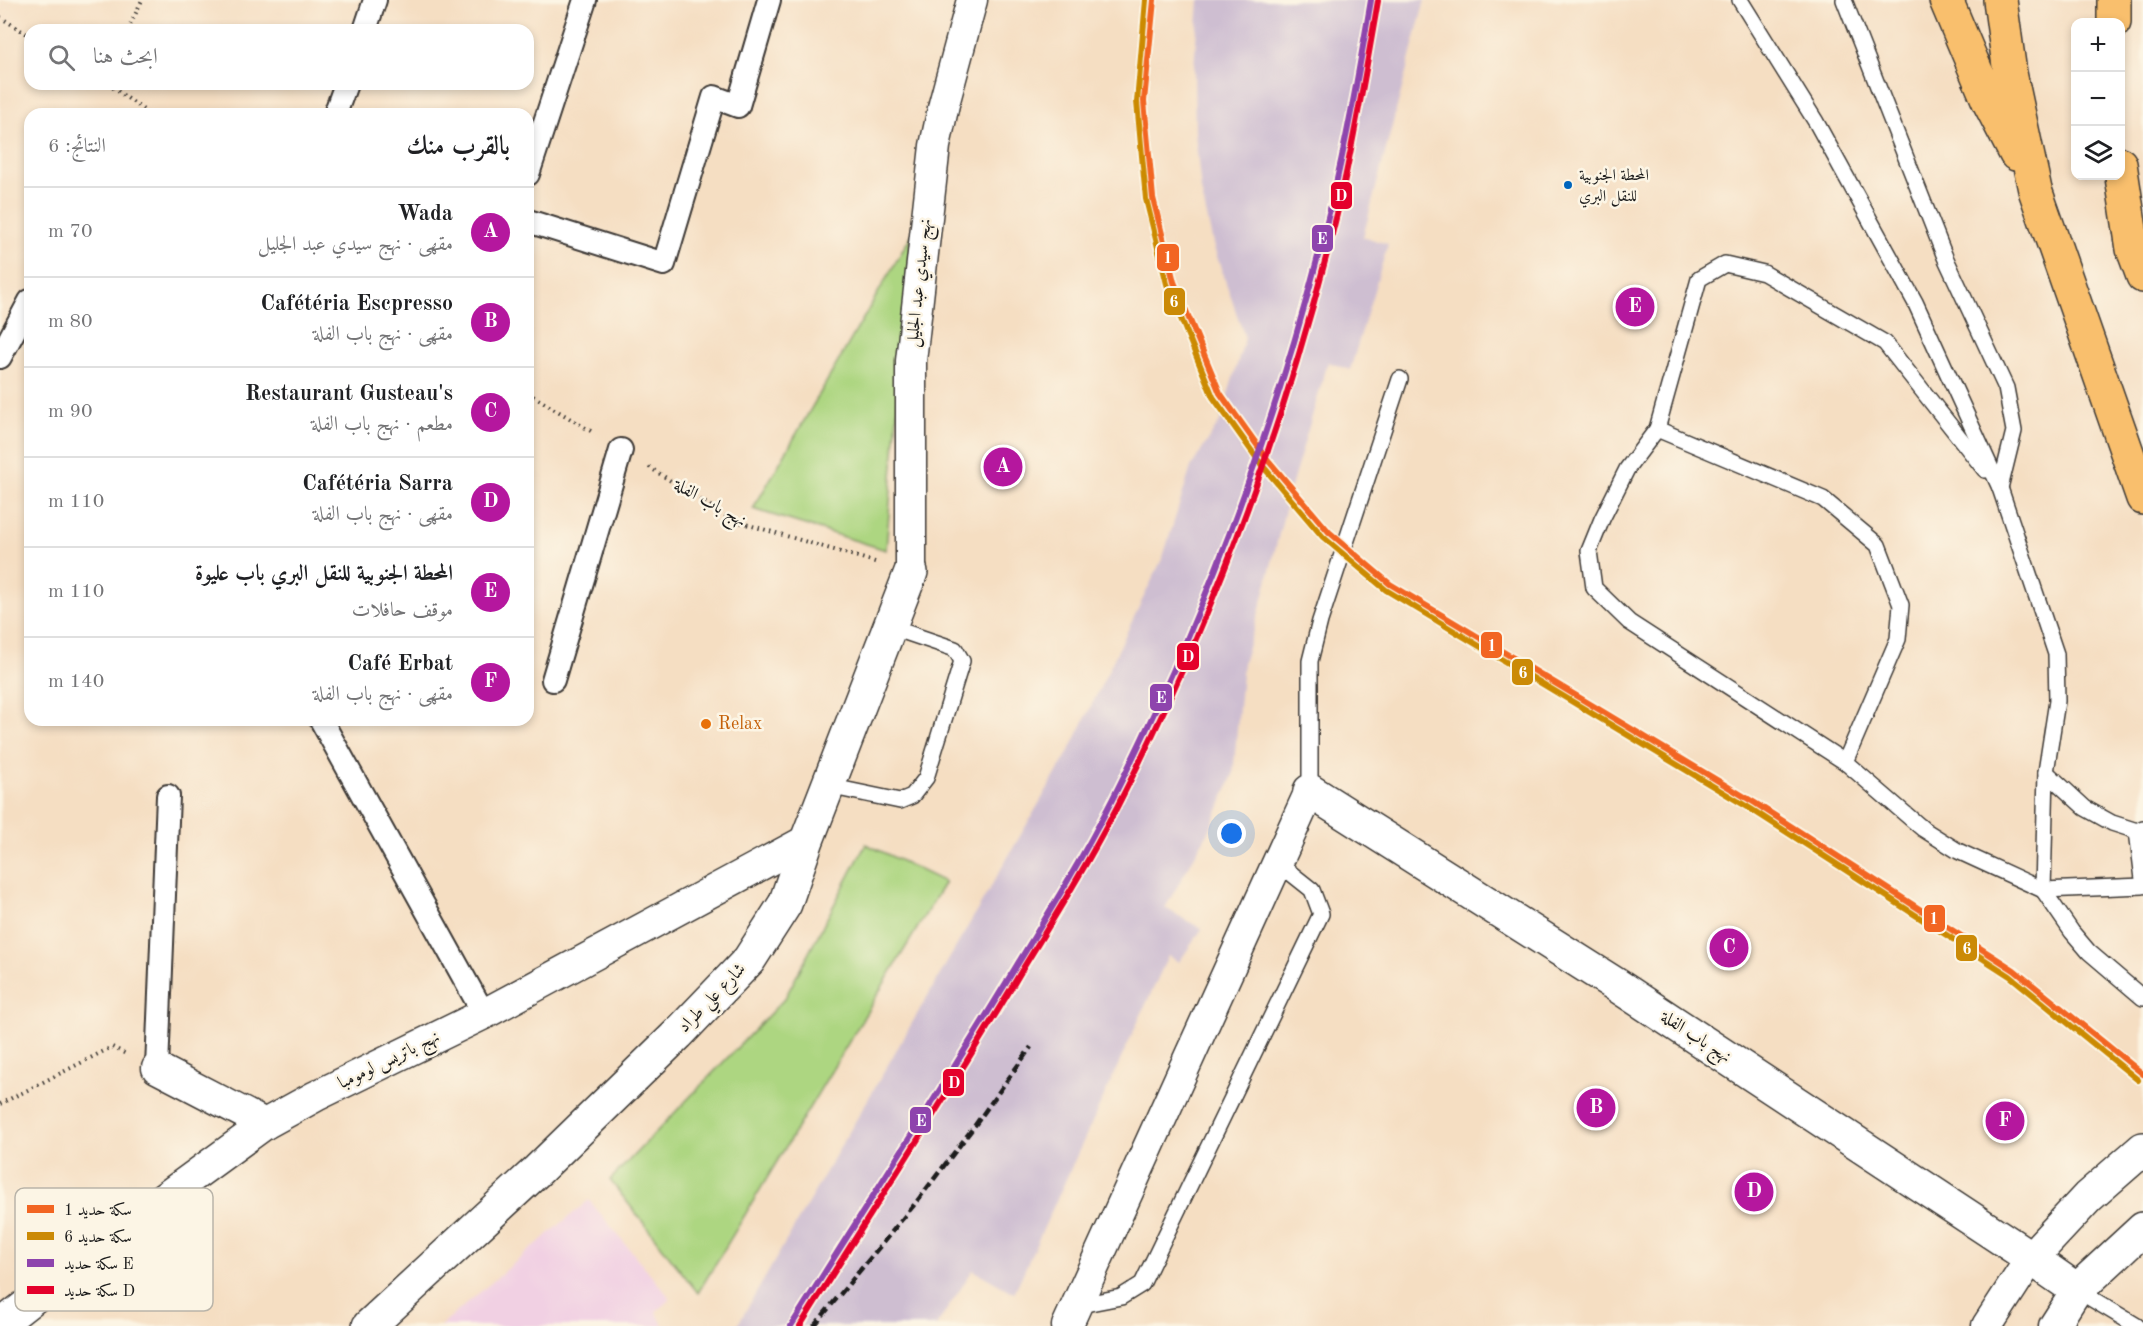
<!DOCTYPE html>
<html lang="ar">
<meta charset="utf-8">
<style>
body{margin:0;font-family:"Old Standard TT",Amiri,serif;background:#f2f2f2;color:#202124;direction:rtl}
.controls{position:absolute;right:18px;top:18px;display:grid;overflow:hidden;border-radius:12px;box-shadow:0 3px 9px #0003}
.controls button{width:54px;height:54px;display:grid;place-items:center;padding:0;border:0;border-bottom:2px solid #e0e0e0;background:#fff;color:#202124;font:30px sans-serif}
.you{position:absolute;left:1232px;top:834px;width:21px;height:21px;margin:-15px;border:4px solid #fff;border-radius:50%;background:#1a73e8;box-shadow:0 0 0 9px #1a73e833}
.badge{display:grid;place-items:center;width:39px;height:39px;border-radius:50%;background:#b5179e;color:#fff;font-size:20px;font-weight:700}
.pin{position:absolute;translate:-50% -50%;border:3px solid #fff;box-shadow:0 2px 6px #0006}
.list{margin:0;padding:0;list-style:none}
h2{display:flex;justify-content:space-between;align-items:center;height:78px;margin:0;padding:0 24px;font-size:26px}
h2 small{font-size:20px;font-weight:400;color:#757577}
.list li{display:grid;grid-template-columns:39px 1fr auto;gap:18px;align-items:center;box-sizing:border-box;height:90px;padding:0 24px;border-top:2px solid #e0e0e0}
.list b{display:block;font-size:22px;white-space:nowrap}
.list p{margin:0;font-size:20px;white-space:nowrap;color:#757577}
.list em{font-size:20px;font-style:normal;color:#757577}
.icon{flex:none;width:33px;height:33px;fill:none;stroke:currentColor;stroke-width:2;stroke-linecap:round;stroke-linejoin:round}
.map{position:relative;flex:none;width:2143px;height:1326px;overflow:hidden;direction:ltr}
.search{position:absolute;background:#fff;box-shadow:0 3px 9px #0003;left:24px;top:24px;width:510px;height:66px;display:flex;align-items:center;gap:15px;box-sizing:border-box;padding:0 21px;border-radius:18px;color:#757577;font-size:22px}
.panel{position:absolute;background:#fff;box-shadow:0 3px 9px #0003;left:24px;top:108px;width:510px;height:618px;border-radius:18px;direction:rtl}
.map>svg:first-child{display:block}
.built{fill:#f1d0e3}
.industrial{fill:#cebed1}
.green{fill:#add681;stroke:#64794e;stroke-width:1.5}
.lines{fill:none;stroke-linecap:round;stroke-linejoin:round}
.service-casing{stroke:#3d3935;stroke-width:18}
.pedestrian-casing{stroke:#3d3935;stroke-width:26}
.minor-casing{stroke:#3d3935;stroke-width:33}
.tertiary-casing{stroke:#3d3935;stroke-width:36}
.primary-casing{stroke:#3d3935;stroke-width:36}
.path{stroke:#3d3935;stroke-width:4;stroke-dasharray:1.5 4.5;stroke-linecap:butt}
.service{stroke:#fff;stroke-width:15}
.pedestrian{stroke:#fff;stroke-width:22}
.minor{stroke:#fff;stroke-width:30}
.tertiary{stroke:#fff;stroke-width:33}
.primary{stroke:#f9bf6d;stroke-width:33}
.rail{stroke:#1c1c1c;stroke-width:4.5;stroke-dasharray:9 4.5;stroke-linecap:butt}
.rail-1-casing{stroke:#fcf5e5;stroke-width:10}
.rail-2-casing{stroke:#fcf5e5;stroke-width:10}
.rail-3-casing{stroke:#fcf5e5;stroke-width:10}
.rail-4-casing{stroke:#fcf5e5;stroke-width:10}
.rail-1{stroke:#f26522;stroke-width:6}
.rail-2{stroke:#cb8a06;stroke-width:6}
.rail-3{stroke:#8e44ad;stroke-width:6}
.rail-4{stroke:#e4002b;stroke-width:6}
.bus-dot{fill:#0065bd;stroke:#fcf5e5;stroke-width:2}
.food-dot{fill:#e8710a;stroke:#fcf5e5;stroke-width:2}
.labels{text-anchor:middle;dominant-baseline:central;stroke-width:5;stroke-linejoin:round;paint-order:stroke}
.bus-label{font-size:16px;fill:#1c1c1c;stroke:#fcf5e5;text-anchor:start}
.street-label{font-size:18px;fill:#1c1c1c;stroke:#fcf5e5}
.food-label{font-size:18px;fill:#c56008;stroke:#fcf5e5;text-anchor:start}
.key{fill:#fcf5e5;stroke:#b9b4a9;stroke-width:1.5}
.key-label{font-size:16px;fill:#1c1c1c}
.line-badge{stroke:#fcf5e5;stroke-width:2}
.badge-label{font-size:16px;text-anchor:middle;font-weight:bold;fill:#fff}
</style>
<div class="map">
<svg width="2143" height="1326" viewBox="0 0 2143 1326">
<rect width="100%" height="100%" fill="#fcf5e5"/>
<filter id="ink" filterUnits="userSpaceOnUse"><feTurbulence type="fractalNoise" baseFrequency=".0167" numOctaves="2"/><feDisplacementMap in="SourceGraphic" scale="12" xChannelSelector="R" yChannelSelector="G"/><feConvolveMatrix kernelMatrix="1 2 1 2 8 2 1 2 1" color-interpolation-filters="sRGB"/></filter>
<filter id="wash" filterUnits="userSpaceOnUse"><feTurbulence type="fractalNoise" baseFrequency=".008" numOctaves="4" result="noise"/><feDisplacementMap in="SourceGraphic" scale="24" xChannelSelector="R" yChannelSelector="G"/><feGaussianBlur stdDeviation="1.35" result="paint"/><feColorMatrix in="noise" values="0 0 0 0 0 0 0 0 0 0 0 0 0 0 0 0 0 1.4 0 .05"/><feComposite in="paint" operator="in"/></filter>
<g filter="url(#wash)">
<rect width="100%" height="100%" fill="#f5dec2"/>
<path class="built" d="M589,1200L671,1299L656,1311L663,1326H440Z"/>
<path class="industrial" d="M1199,0H1425L1363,237L1388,244L1350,370L1328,362L1289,494L1262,602L1243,663L1233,775L1211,827L1165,908L1202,929L1179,962L1168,956L1014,1293L973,1270L936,1326H737L1071,748L1163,557L1191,467L1220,421L1245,338L1214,248L1201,190L1195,133L1194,68Z"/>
<g class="green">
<path d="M912,234L886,550L753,509Z"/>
<path d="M866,844L945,882L698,1293L610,1180L785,998Z"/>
</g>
</g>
<g filter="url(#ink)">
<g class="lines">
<g class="service-casing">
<g id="service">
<path d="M1740,0L1816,122L1915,302L2000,488L2056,654L2057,701L2046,772L2043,890L2072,932L2089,952L2143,998"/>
<path d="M1844,0L1945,257L2006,388L2014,431L2000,488"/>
<path d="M1657,429L1699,279L1725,264L1764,273L1885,343L1985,470"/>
<path d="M1845,762L1898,639L1901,605L1878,545L1823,499L1657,429L1627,469L1602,519L1589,551L1594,588L1629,622L1845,762L1923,829L1958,851L2043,890L2143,886"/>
<path d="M2046,772L2085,808L2112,823L2137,831L2143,828"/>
<path d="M828,786L900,801L912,796L926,778L962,661L955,649L890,627"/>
<path d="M1310,791V661L1320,621L1400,379"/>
<path d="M2137,831L2143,879"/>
<path d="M2077,1290L2137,1326"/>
<path d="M1075,1306L1121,1297L1142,1284L1321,914L1312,890L1278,863"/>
</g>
</g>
<g class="pedestrian-casing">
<g id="pedestrian">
<path d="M365,30L375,0"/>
<path d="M335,114L346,84"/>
<path d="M528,174L585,0"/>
<path d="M528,221L664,264L714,97L738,106L769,0"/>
<path d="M0,357L30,301"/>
<path d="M553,680L621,450"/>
<path d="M321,720L484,1014"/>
<path d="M157,1068L168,796"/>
</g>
</g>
<g class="minor-casing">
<g id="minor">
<path d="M911,572V361L935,146L944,104L972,0"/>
<path d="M157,1068L265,1124"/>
<path d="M0,1325L135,1219L265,1124L316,1096L484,1014L807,840"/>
<path d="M1067,1326L1310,791"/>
<path d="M1987,1326L2031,1258"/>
<path d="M2054,1326L2077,1290"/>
</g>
</g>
<g class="tertiary-casing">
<g id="tertiary">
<path d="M1310,791L1618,986L2031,1258L2077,1290L2143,1229"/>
<path d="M2031,1258L2088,1197L2143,1149"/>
<path d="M369,1326L538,1170L678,1034L749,960L785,904L807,840L911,572"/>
</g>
</g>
<g class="primary-casing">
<g id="primary">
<path d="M1946,0L1989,102L2016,154"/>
<path d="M2000,0L2010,73L2035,190L2143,498"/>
<path d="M2114,22V0"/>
<path d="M2120,164L2133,249L2143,276"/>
</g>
</g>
<g class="path">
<path d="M0,17L30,36"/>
<path d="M128,30L142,0"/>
<path d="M108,84L149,114"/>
<path d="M528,393L594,433"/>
<path d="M649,467L732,520L875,562"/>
<path d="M0,1104L112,1047L126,1054"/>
</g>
<use href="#service" class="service"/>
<use href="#pedestrian" class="pedestrian"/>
<use href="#minor" class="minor"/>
<use href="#tertiary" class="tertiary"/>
<use href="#primary" class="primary"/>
<path class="rail" d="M814,1326L914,1205L973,1128L1031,1047"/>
<g class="rail-1-casing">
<path id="rail-1" d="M1154,0L1144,101L1153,198L1174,282L1220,393L1267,459L1329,532L1390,584L1755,803L2014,970L2143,1074"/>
</g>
<g class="rail-2-casing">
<path id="rail-2" d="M1146,0L1137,102L1146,199L1167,284L1213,397L1261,464L1323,537L1386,590L1751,809L2010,976L2138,1080"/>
</g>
<g class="rail-3-casing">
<path id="rail-3" d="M791,1326C860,1216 930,1107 998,996C1037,932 1078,867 1112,800C1207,612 1280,414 1330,209C1347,140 1359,70 1371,0"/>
</g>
<g class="rail-4-casing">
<path id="rail-4" d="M800,1326C875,1206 953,1087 1025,965C1057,913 1089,861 1117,807C1214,618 1288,416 1338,210C1354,141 1366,71 1378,1"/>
</g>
<use href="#rail-1" class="rail-1"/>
<use href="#rail-2" class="rail-2"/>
<use href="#rail-3" class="rail-3"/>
<use href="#rail-4" class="rail-4"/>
</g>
</g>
<circle class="bus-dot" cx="1568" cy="185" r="5"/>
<circle class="food-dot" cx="706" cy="724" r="6"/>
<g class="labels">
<g class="bus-label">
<text x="1579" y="176">المحطة الجنوبية<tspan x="1579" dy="21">للنقل البري</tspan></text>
</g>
<g class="street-label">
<text transform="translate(919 283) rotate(-84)">نهج سيدي عبد الجليل</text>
<text transform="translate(710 503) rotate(29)">نهج باب الفلة</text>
<text transform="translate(712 998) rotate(-46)">شارع علي طراد</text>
<text transform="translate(1696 1037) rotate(33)">نهج باب الفلة</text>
<text transform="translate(389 1060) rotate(-26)">نهج باتريس لومومبا</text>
</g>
<g class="food-label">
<text x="718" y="724">Relax</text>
</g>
</g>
<rect x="15" y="1188" width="198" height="123" rx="9" class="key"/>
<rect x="27" y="1205" width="27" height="8" fill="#f26522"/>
<rect x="27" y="1232" width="27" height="8" fill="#cb8a06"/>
<rect x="27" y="1259" width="27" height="8" fill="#8e44ad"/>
<rect x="27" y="1286" width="27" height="8" fill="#e4002b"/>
<g class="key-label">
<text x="64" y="1215">سكة حديد 1</text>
<text x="64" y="1242">سكة حديد 6</text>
<text x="64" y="1269">سكة حديد E</text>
<text x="64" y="1296">سكة حديد D</text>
</g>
<g class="line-badge">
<rect x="1330" y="181" width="23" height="29" rx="6" fill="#e4002b"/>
<rect x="1311" y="224" width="23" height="29" rx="6" fill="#8e44ad"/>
<rect x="1156" y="243" width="24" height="29" rx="6" fill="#f26522"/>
<rect x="1163" y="287" width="23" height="29" rx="6" fill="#cb8a06"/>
<rect x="1480" y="631" width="23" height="28" rx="6" fill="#f26522"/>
<rect x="1176" y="642" width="24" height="29" rx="6" fill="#e4002b"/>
<rect x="1511" y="658" width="23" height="28" rx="6" fill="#cb8a06"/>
<rect x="1149" y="683" width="24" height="29" rx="6" fill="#8e44ad"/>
<rect x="1923" y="904" width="23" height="29" rx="6" fill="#f26522"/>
<rect x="1955" y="934" width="23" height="28" rx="6" fill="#cb8a06"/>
<rect x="942" y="1068" width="23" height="29" rx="6" fill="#e4002b"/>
<rect x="909" y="1106" width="23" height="28" rx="6" fill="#8e44ad"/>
</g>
<g class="badge-label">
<text x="1341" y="201">D</text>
<text x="1322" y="244">E</text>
<text x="1168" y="263">1</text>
<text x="1174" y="307">6</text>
<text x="1492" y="651">1</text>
<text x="1188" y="662">D</text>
<text x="1523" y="678">6</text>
<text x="1161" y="703">E</text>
<text x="1934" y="924">1</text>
<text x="1967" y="954">6</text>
<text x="954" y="1088">D</text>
<text x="921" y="1126">E</text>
</g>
</svg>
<div class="controls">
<button>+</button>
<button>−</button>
<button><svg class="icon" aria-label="layers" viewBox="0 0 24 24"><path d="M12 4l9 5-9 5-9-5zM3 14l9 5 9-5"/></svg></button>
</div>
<div class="you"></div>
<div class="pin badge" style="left:1003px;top:467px">A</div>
<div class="pin badge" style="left:1596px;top:1108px">B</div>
<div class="pin badge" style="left:1729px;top:948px">C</div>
<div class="pin badge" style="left:1754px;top:1192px">D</div>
<div class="pin badge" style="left:1635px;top:307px">E</div>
<div class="pin badge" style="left:2005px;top:1121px">F</div>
<div class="search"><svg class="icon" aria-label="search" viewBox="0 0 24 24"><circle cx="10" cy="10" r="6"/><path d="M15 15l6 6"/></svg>ابحث هنا</div>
<section class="panel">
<h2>بالقرب منك<small>النتائج: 6</small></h2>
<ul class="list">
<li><span class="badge">A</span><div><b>Wada</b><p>مقهى · نهج سيدي عبد الجليل</p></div><em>70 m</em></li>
<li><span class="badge">B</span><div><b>Cafétéria Escpresso</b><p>مقهى · نهج باب الفلة</p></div><em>80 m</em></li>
<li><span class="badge">C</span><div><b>Restaurant Gusteau's</b><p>مطعم · نهج باب الفلة</p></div><em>90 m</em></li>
<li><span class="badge">D</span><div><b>Cafétéria Sarra</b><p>مقهى · نهج باب الفلة</p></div><em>110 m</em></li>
<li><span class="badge">E</span><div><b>المحطة الجنوبية للنقل البري باب عليوة</b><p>موقف حافلات</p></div><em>110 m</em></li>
<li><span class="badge">F</span><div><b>Café Erbat</b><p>مقهى · نهج باب الفلة</p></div><em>140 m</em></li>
</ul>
</section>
</div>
